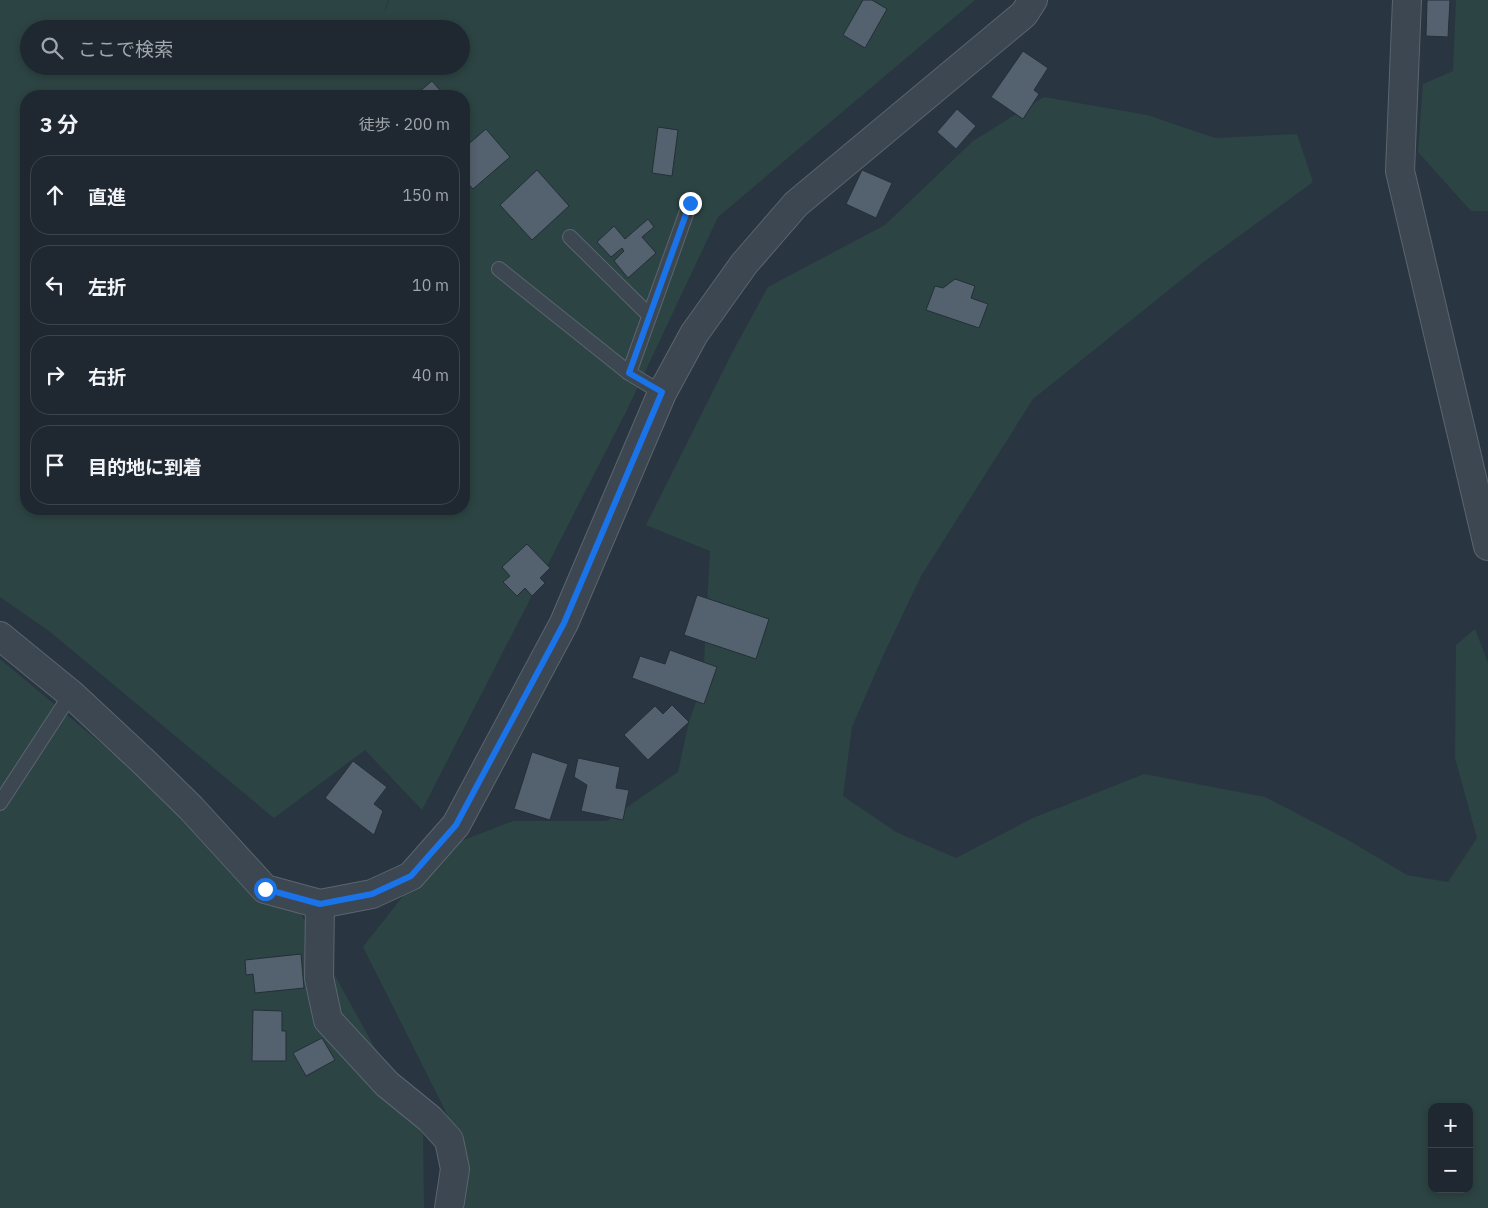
<!DOCTYPE html>
<html lang="ja">
<meta charset="utf-8">
<style>
body{margin:0;font-family:"IBM Plex Sans","Noto Sans JP",sans-serif;background:#273039;color:#f1f3f6}
.controls{position:absolute;right:15px;bottom:15px;display:grid;overflow:hidden;border-radius:10px;box-shadow:0 2px 8px #0003}
.controls button{width:45px;height:45px;display:grid;place-items:center;padding:0;border:0;border-bottom:1px solid #3c444d;background:#1f2831;color:#f1f3f6;font:25px sans-serif}
.stop{position:absolute;width:15px;height:15px;margin:-11px;border:4px solid #1a73e8;border-radius:50%;background:#fff}
.stop.end{background:#1a73e8;border-color:#fff;box-shadow:0 1px 5px #0008}
.list{margin:0;padding:0;list-style:none}
h2{display:flex;justify-content:space-between;align-items:center;height:65px;margin:0;padding:0 20px;font-size:21px}
h2 small{font-size:16px;font-weight:400;color:#a1a6ab}
.list li{display:grid;grid-template-columns:32px 1fr auto;gap:15px;align-items:center;box-sizing:border-box;height:80px;margin:0 10px 10px;padding:0 10px;border:1px solid #3c444d;border-radius:20px}
.list b{display:block;font-size:19px;white-space:nowrap}
.list em{font-size:16px;font-style:normal;color:#a1a6ab}
.icon{flex:none;width:28px;height:28px;fill:none;stroke:currentColor;stroke-width:2;stroke-linecap:round;stroke-linejoin:round}
.map{position:relative;flex:none;width:1488px;height:1208px;overflow:hidden}
.search{position:absolute;background:#1f2831;box-shadow:0 2px 8px #0003;left:20px;top:20px;width:450px;height:55px;display:flex;align-items:center;gap:12px;box-sizing:border-box;padding:0 18px;border-radius:28px;color:#a1a6ab;font-size:19px}
.panel{position:absolute;background:#1f2831;box-shadow:0 2px 8px #0003;left:20px;top:90px;width:450px;height:425px;border-radius:20px}
.map>svg:first-child{display:block}
.green{fill:#2c4443;fill-rule:evenodd}
.building{fill:#54616e;stroke:#242f39}
.lines{fill:none;stroke-linecap:round;stroke-linejoin:round}
.service-casing{stroke:#5b656f;stroke-width:16}
.minor-casing{stroke:#5b656f;stroke-width:30}
.tertiary-casing{stroke:#5b656f;stroke-width:30}
.service{stroke:#3d4751;stroke-width:14}
.minor{stroke:#3d4751;stroke-width:28}
.tertiary{stroke:#3d4751;stroke-width:28}
.route{stroke:#1a73e8;stroke-width:6}
</style>
<div class="map">
<svg width="1488" height="1208" viewBox="0 0 1488 1208">
<rect width="100%" height="100%" fill="#293641"/>
<g class="green">
<path d="M0,0H388L384,13L389,0H975L718,217L627,410L422,810L365,750L274,818L49,631L0,597ZM29,29H461V66H29ZM26,96H464V509H26Z"/>
<path d="M1456,0H1488V211H1471L1418,152L1423,84L1453,71Z"/>
<path d="M1044,97L1147,115L1215,138L1297,134L1313,182L1201,264L1033,399L921,576L882,658L852,727L843,796L896,832L956,858L1033,818L1144,774L1265,797L1348,840L1407,875L1448,882L1477,838L1455,758L1456,645L1475,629L1488,663V1208H465L464,1148L363,947L440,849L513,821H607L678,772L689,722L703,681L710,551L646,525L732,353L768,287L885,225L973,141ZM1432,1107H1469V1189H1432Z"/>
<path d="M0,659L297,907L423,1135L424,1208H0Z"/>
</g>
<g class="building">
<path d="M863,0H872L887,9L865,48L843,35Z"/>
<path d="M1427,0H1450L1448,37L1426,36Z"/>
<path d="M1023,51L1048,68L1034,90L1039,94L1023,119L991,97Z"/>
<path d="M432,81L445,96H414Z"/>
<path d="M957,109L976,126L956,149L937,132Z"/>
<path d="M658,127L678,130L672,176L652,173Z"/>
<path d="M486,129L510,157L473,189L464,179V148Z"/>
<path d="M537,170L569,206L532,240L500,205Z"/>
<path d="M862,170L892,183L876,218L846,204Z"/>
<path d="M648,219L654,227L642,237L656,253L628,278L614,261L624,251L622,248L611,257L597,242L614,226L625,239Z"/>
<path d="M955,279L975,286L971,298L988,304L979,328L926,310L935,286L943,288Z"/>
<path d="M527,544L550,568L540,578L545,583L532,596L525,588L517,596L503,582L510,576L502,567Z"/>
<path d="M697,595L769,619L756,659L684,635Z"/>
<path d="M670,650L717,667L704,704L632,678L640,656L665,664Z"/>
<path d="M672,705L689,722L648,760L624,735L655,706L663,714Z"/>
<path d="M532,752L568,764L550,820L514,809Z"/>
<path d="M578,758L620,767L616,788L629,790L623,820L581,811L587,785L574,777Z"/>
<path d="M353,761L387,787L374,804L383,811L374,835L325,798Z"/>
<path d="M301,954L304,988L255,993L253,974L246,975L245,960Z"/>
<path d="M253,1010L282,1011V1031H286V1061H252Z"/>
<path d="M322,1038L335,1060L306,1076L293,1053Z"/>
</g>
<g class="lines">
<g class="service-casing">
<g id="service">
<path d="M570,237L649,315"/>
<path d="M499,269L629,373"/>
<path d="M662,393L629,373L690,203"/>
<path d="M0,803L71,694"/>
</g>
</g>
<g class="minor-casing">
<g id="minor">
<path d="M1407,0L1400,171L1488,546"/>
<path d="M320,904L319,978L328,1020L387,1084L430,1119L449,1140L455,1169L449,1208"/>
</g>
</g>
<g class="tertiary-casing">
<path id="tertiary" d="M0,636L71,694L145,763L191,808L265,889L320,904L372,894L411,876L456,825L564,623L662,393L694,334L744,264L796,204L1024,14L1033,0"/>
</g>
<use href="#service" class="service"/>
<use href="#minor" class="minor"/>
<use href="#tertiary" class="tertiary"/>
</g>
<g class="lines">
<path class="route" d="M265,889L320,904L372,894L411,876L456,825L564,623L662,392L629,373L690,203"/>
</g>
</svg>
<div class="controls">
<button>+</button>
<button>−</button>
</div>
<div class="stop" style="left:265px;top:889px"></div>
<div class="stop end" style="left:690px;top:203px"></div>
<div class="search"><svg class="icon" aria-label="search" viewBox="0 0 24 24"><circle cx="10" cy="10" r="6"/><path d="M15 15l6 6"/></svg>ここで検索</div>
<section class="panel">
<h2>3 分<small>徒歩 · 200 m</small></h2>
<ul class="list">
<li><svg class="icon" aria-label="ahead" viewBox="0 0 24 24"><path d="M12 20V5M6 11l6-6 6 6"/></svg><div><b>直進</b></div><em>150 m</em></li>
<li><svg class="icon" aria-label="left" viewBox="0 0 24 24"><path d="M17 20v-9H6M10 6l-5 5 5 5"/></svg><div><b>左折</b></div><em>10 m</em></li>
<li><svg class="icon" aria-label="right" viewBox="0 0 24 24"><path d="M7 20v-9h11M14 6l5 5-5 5"/></svg><div><b>右折</b></div><em>40 m</em></li>
<li><svg class="icon" aria-label="arrive" viewBox="0 0 24 24"><path d="M6 21V4h12l-3 4 3 4H6"/></svg><div><b>目的地に到着</b></div></li>
</ul>
</section>
</div>
